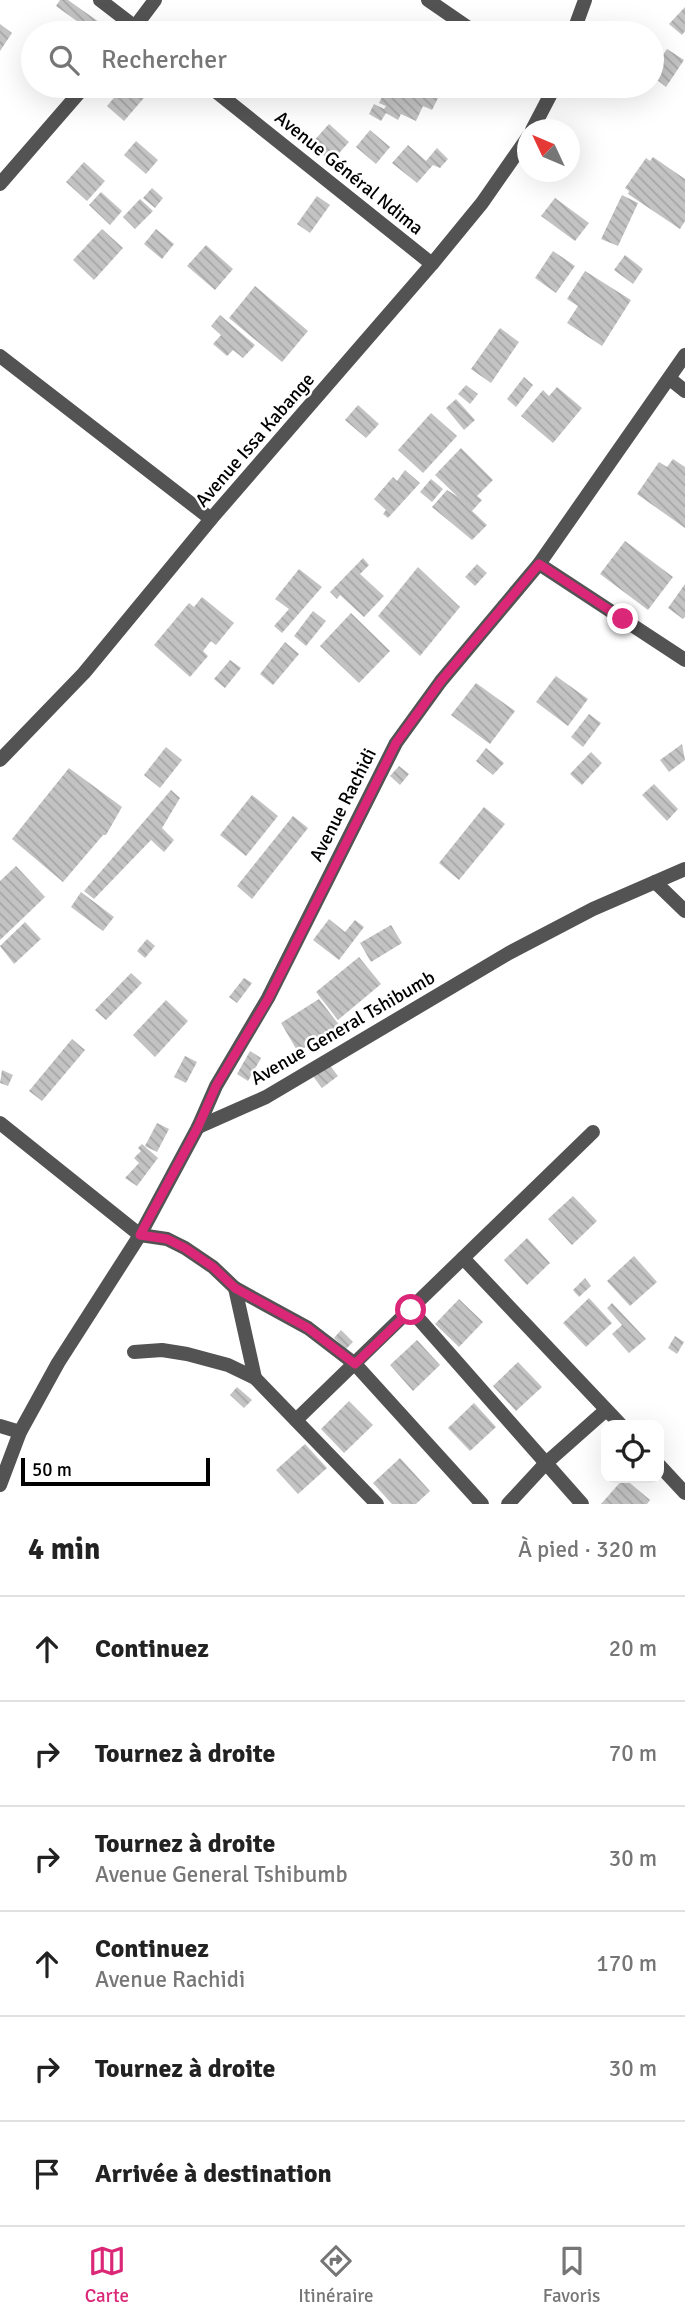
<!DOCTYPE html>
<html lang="fr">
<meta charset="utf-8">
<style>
body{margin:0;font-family:Signika,sans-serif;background:#f6f6f6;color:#222}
.controls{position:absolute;right:21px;bottom:21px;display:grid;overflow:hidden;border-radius:14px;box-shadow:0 7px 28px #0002}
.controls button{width:63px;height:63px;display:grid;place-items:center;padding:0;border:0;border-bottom:2px solid #e0e0e0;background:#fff;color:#222;font:35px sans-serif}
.compass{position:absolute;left:517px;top:119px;width:63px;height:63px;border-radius:50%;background:#fff;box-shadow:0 7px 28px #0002;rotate:314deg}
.scale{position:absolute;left:21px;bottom:18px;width:189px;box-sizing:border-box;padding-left:7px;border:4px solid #000;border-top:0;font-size:19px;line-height:24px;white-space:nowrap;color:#000;-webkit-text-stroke:5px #fff;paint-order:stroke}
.stop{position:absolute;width:21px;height:21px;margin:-16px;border:5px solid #db2777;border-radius:50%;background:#fff}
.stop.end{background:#db2777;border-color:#fff;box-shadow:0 2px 7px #0008}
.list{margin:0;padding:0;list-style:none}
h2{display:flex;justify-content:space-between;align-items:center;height:91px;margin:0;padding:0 28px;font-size:30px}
h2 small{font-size:23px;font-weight:400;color:#767676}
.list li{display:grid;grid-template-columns:46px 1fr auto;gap:21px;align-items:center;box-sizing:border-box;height:105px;padding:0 28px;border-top:2px solid #e0e0e0}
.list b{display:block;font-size:26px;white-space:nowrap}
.list p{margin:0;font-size:23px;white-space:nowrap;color:#767676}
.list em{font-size:23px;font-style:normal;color:#767676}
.icon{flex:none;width:38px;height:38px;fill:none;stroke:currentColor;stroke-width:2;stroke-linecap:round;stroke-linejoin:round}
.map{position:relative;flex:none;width:685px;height:1504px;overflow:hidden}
.search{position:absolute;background:#fff;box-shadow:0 7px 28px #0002;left:21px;right:21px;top:21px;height:77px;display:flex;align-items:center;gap:18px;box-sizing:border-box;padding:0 24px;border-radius:38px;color:#767676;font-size:26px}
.sheet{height:721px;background:#fff}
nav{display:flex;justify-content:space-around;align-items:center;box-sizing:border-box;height:98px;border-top:2px solid #e0e0e0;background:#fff;font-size:19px;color:#767676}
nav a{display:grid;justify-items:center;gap:4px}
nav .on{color:#db2777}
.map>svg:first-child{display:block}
.building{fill:url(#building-back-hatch)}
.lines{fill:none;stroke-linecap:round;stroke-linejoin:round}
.minor{stroke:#535353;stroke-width:14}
.route{stroke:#db2777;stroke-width:9}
.labels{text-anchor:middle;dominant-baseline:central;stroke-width:5;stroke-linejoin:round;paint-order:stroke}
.street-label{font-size:19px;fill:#000;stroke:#fff}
</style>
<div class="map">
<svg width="685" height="1504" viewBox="0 0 685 1504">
<defs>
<pattern id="building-back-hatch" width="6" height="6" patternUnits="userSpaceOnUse" patternTransform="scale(1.75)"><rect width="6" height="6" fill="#c3c3c3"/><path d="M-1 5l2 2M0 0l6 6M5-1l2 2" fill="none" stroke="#a6a6a6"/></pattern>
</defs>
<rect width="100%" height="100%" fill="#fff"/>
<g class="building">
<path d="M60,0H68L99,22L92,32L56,6Z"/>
<path d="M685,7V31L682,35L669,24Z"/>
<path d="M0,24L12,33L0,51Z"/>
<path d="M667,49L684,60L666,87L652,76V70Z"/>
<path d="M124,86H142L149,92L124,121L107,106Z"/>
<path d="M387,86H434L442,90L432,110L423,106L416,121L401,114L398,120L386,113L381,121L369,114L374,104L384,109L386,106L379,103Z"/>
<path d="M329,124L349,142L331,162L311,144Z"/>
<path d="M370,130L390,147L376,164L356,147Z"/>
<path d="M136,141L158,160L146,174L124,155Z"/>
<path d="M408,145L426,161L437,148L448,159L440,168L433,165L417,183L392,163Z"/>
<path d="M653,157L685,179V221L680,229L628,194L629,191L625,188L646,158L650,161Z"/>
<path d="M84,162L105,181L87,201L66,182Z"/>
<path d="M152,188L163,198L155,208L143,198Z"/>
<path d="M101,192L122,211L110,225L89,205Z"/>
<path d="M622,195L638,203L618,246L601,239Z"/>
<path d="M317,196L330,205L310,233L297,224Z"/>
<path d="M555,198L589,223L575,241L541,216Z"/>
<path d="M140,199L153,211L135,229L123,217Z"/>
<path d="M102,229L123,248L94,280L73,260Z"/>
<path d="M156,229L174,244L162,259L144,244Z"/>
<path d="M206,245L233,269L215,290L187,266Z"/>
<path d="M553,251L575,266L556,293L535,278Z"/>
<path d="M625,255L643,269L633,284L614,270Z"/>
<path d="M585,271L631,300L602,346L567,323L578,306L567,299Z"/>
<path d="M255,286L308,331L282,362L229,318Z"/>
<path d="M220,315L255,345L243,358L233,350L227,356L213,344L221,335L211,326Z"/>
<path d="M500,328L519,342L491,383L471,369Z"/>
<path d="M524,377L533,385L516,407L507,399Z"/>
<path d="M466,385L478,394L470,404L458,394Z"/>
<path d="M557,387L582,408L553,443L521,416L543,390L549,396Z"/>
<path d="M456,399L475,420L464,430L446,408Z"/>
<path d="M358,405L379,424L366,438L345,420Z"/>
<path d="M431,413L457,436L423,473L398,450Z"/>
<path d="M461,448L493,480L477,496L482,500L472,511L487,525L472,540L432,507L447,490L458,497L435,475Z"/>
<path d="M673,459L685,467V528L637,494L659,462L667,467Z"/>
<path d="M405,470L420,483L388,518L383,514L386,510L374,499L393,477L397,481Z"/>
<path d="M431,479L443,489L432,502L420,492Z"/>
<path d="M625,541L673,577L648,610L600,574Z"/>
<path d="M363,558L369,565L360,574L384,596L364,617L340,595L337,599L330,592Z"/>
<path d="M477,564L487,573L475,586L465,577Z"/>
<path d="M418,567L460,607L420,656L378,616Z"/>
<path d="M299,569L322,587L282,633L274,626L289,609L275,599Z"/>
<path d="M685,584V617L683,619L668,608Z"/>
<path d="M202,597L234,623L216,645L211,641L203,651L208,656L190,677L154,645L189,603L194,607Z"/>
<path d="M313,611L326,621L306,646L294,636Z"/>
<path d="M351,613L390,651L359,683L320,646Z"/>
<path d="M285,642L299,654L273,685L260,674Z"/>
<path d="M230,660L241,668L225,688L214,679Z"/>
<path d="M556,676L588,699L568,726L536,702Z"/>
<path d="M476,683L515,711L490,744L451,715Z"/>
<path d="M589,714L601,723L583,747L571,737Z"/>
<path d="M682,744L685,760L669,772L660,760Z"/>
<path d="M166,747L182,760L160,788L144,775Z"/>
<path d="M486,748L504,763L493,775L476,761Z"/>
<path d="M591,752L602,763L582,785L570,774Z"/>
<path d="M399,766L409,774L400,785L390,776Z"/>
<path d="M69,768L122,807L106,835H103L63,882L12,839Z"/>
<path d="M654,784L678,809L667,821L642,795Z"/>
<path d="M171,790L180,798L162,828L174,840L164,852L151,840L94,899L84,891Z"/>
<path d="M252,795L278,816L246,856L220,835Z"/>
<path d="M484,807L505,824L459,880L439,863Z"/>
<path d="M293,816L308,828L252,899L237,886Z"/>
<path d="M16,866L45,897L0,940V881Z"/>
<path d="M81,892L114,917L103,931L71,907Z"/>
<path d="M329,919L345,932L355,920L364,927L339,960L313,940Z"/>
<path d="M25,922L41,939L14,964L0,946Z"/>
<path d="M391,925L402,943L371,962L360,943Z"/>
<path d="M147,939L155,946L145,958L137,951Z"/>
<path d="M359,957L381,984L338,1020L316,992Z"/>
<path d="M131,973L142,983L106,1020L95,1010Z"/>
<path d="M244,978L252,983L237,1003L229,997Z"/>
<path d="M319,999L340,1026L298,1052L281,1023Z"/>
<path d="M166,1000L188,1021L155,1057L133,1035Z"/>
<path d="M72,1039L85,1050L42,1101L29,1091Z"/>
<path d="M250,1051L261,1058L248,1081L237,1074Z"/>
<path d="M185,1056L197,1062L186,1083L174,1077Z"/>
<path d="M328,1063L338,1076L322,1088L312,1075Z"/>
<path d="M2,1070L13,1075L8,1086L0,1083Z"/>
<path d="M157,1123L169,1129L157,1152L145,1146Z"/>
<path d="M142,1144L158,1158L137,1186L125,1178L139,1163L134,1158L141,1151L138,1148Z"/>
<path d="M573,1196L597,1221L572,1245L548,1219Z"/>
<path d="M527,1238L550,1263L527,1285L504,1260Z"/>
<path d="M634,1256L657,1282L630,1306L607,1281Z"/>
<path d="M585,1278L591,1286L579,1297L573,1290Z"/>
<path d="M589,1298L612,1323L586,1347L563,1323Z"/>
<path d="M459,1299L483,1322L459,1347L435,1324Z"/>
<path d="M612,1303L646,1339L629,1353L612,1334L622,1325L607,1308Z"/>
<path d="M341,1330L353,1342L346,1349L334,1338Z"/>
<path d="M675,1336L684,1342L677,1354L668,1348Z"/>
<path d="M417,1340L440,1365L413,1391L390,1365Z"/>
<path d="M518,1362L542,1387L516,1411L493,1386Z"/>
<path d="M237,1387L252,1400L244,1408L230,1395Z"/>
<path d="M349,1401L373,1425L344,1453L321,1429Z"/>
<path d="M474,1403L496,1427L470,1451L448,1428Z"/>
<path d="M305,1444L327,1468L298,1494L276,1470Z"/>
<path d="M400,1458L430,1491L416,1504H392L373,1483Z"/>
<path d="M624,1478L650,1500L647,1504H601Z"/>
</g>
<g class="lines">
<g class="minor">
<path d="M100,0L143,33"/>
<path d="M428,0L476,33"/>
<path d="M131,32L155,0"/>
<path d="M573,33L585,0"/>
<path d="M209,86L432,264"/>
<path d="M532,130L555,86"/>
<path d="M0,184L85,86"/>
<path d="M0,356L211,519"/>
<path d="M670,379L685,391"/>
<path d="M539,564L685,660"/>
<path d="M0,760L84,673L211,519L432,264L482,203L528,137"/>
<path d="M655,882L685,911"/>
<path d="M0,1123L140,1235L167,1239L185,1248L213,1267L235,1288L308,1328L355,1364L482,1504"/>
<path d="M198,1127L266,1097L509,953L593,909L685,869"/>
<path d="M463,1258L593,1132"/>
<path d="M235,1288L255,1378"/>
<path d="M411,1310L582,1504"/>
<path d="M134,1352L162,1350L187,1354L228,1365L255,1378L377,1504"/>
<path d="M296,1420L463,1258L621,1425"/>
<path d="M0,1426L20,1432"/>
<path d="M659,1465L685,1493"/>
<path d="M0,1485L20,1432L58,1363L140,1235L198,1127L216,1086L268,998L396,743L441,681L539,564L685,355"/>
<path d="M508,1504L545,1464L606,1410"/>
</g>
</g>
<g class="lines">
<path class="route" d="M411,1310L355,1364L308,1328L235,1288L213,1267L185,1248L167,1239L140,1235L198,1127L216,1086L268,999L396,743L441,681L539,564L623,619"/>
</g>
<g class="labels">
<g class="street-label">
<text transform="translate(349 173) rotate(39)">Avenue Général Ndima</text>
<text transform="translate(255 440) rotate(-49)">Avenue Issa Kabange</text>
<text transform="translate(343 805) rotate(-63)">Avenue Rachidi</text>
<text transform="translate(343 1028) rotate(-30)">Avenue General Tshibumb</text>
</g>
</g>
</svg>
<div class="controls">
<button><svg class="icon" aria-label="locate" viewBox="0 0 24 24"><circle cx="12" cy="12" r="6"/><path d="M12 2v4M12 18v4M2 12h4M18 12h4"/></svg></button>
</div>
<svg class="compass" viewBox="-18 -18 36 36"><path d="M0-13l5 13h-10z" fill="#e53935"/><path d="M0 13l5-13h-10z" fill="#767676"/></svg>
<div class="scale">50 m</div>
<div class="stop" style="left:411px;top:1310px"></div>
<div class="stop end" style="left:623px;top:619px"></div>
<div class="search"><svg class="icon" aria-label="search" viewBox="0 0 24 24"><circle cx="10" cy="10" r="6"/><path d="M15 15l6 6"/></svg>Rechercher</div>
</div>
<section class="sheet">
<h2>4 min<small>À pied · 320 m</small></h2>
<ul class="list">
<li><svg class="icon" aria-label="ahead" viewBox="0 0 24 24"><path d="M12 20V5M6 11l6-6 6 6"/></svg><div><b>Continuez</b></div><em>20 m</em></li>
<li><svg class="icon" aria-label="right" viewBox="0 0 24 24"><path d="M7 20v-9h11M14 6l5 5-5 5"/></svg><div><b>Tournez à droite</b></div><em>70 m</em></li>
<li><svg class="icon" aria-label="right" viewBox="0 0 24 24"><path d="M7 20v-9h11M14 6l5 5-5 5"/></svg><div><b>Tournez à droite</b><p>Avenue General Tshibumb</p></div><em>30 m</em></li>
<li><svg class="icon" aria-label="ahead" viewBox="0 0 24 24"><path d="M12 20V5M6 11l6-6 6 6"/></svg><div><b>Continuez</b><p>Avenue Rachidi</p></div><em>170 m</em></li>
<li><svg class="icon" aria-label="right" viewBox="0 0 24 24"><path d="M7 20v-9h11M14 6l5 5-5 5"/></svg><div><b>Tournez à droite</b></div><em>30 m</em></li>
<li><svg class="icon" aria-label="arrive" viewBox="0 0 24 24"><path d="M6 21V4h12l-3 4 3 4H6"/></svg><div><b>Arrivée à destination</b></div></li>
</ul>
</section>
<nav>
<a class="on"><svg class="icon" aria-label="map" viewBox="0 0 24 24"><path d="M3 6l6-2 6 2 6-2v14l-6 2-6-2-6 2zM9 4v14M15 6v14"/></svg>Carte</a>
<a><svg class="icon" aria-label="directions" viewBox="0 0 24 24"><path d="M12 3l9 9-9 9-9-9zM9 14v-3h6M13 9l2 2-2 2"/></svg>Itinéraire</a>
<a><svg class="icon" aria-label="saved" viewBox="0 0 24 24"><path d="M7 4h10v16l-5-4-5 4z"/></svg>Favoris</a>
</nav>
